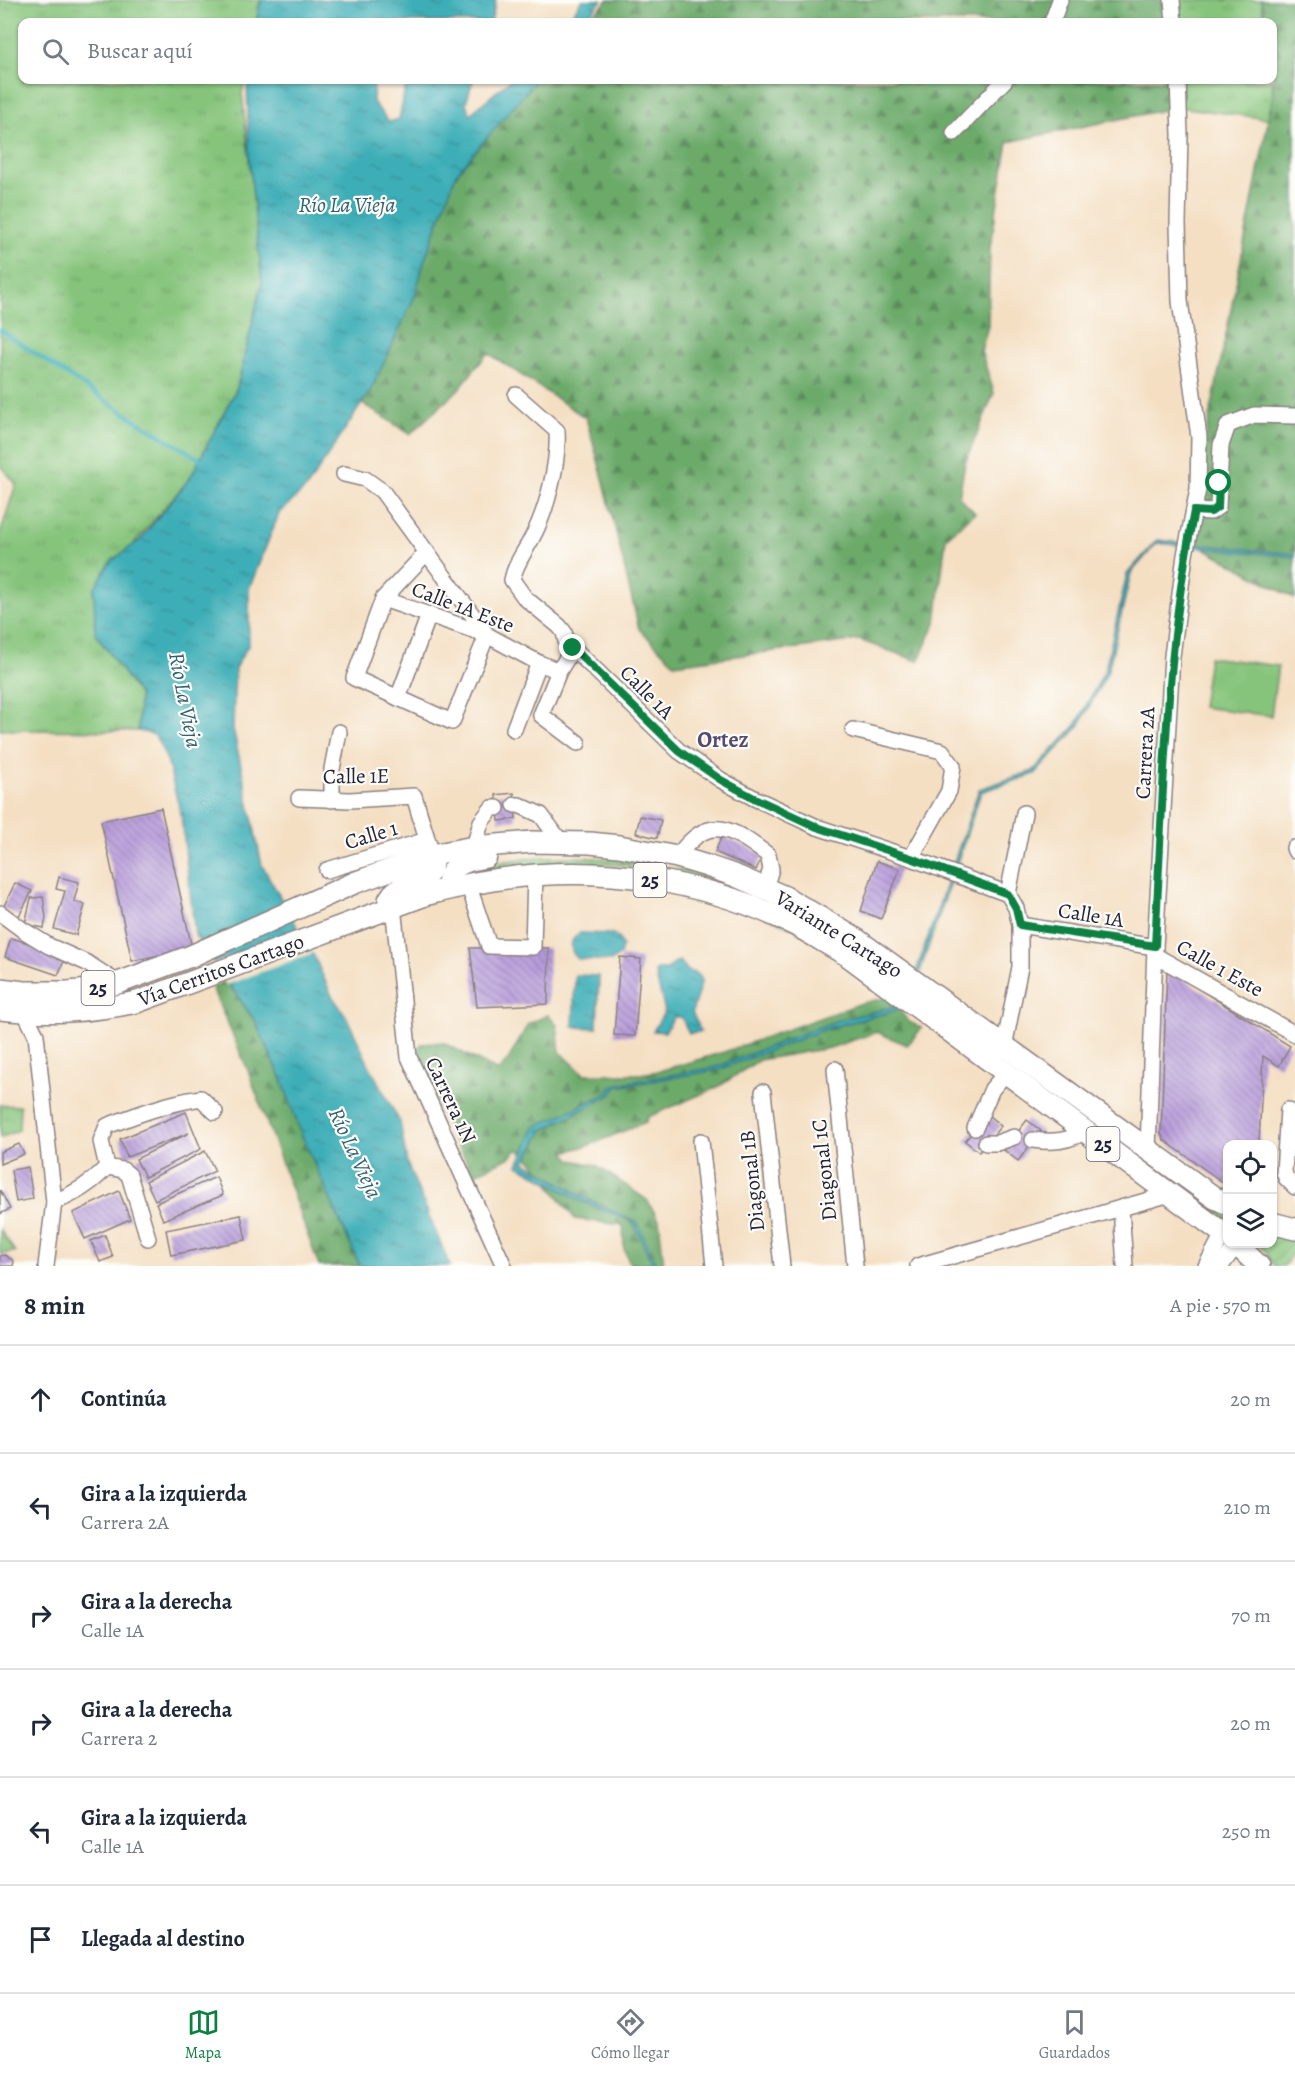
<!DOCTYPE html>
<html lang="es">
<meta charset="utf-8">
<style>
body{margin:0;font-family:Alegreya,serif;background:#f6f6f7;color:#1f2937}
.controls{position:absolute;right:18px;bottom:18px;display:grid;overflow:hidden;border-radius:12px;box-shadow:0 2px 4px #0004}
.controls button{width:54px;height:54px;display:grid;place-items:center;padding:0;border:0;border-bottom:2px solid #e0e1e3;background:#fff;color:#1f2937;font:30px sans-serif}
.stop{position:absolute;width:18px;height:18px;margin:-14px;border:4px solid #0b8043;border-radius:50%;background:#fff}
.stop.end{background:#0b8043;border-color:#fff;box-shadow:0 2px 6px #0008}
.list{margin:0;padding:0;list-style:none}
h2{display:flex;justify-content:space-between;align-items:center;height:78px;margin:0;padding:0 24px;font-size:26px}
h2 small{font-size:20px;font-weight:400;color:#747a83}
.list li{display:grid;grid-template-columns:39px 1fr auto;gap:18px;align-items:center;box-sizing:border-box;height:108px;padding:0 24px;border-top:2px solid #e0e1e3}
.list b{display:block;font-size:22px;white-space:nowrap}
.list p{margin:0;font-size:20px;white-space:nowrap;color:#747a83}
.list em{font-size:20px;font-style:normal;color:#747a83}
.icon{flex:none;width:33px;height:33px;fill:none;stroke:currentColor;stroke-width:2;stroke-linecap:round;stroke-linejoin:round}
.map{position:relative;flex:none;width:1295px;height:1266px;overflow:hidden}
.search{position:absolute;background:#fff;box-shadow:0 2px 4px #0004;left:18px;right:18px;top:18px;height:66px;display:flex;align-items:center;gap:15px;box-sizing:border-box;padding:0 21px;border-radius:12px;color:#747a83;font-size:22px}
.sheet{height:726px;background:#fff}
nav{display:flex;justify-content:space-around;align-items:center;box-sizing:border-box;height:84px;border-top:2px solid #e0e1e3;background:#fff;font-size:16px;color:#747a83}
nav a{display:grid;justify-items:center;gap:3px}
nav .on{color:#0b8043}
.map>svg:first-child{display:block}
.grass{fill:url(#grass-tufts);stroke:#54735b;stroke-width:1.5}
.forest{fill:url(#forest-firs);stroke:#476653;stroke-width:1.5}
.park{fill:#86c47b;stroke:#54735b;stroke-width:1.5}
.garden{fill:url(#garden-furrows);stroke:#54735b;stroke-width:1.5}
.water{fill:url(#water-ripples);stroke:#306879;stroke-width:1.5}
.pier{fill:#f4dfc3}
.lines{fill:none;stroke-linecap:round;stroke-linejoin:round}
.stream{stroke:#3eaeb7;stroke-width:4.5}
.building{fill:url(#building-back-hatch)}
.minor-casing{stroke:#8b807f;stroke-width:18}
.highway-casing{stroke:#8b807f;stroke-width:24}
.minor{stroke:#fff;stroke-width:15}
.highway{stroke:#fff;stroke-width:21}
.route{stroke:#0b8043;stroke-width:8}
.labels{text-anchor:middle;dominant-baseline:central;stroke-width:4.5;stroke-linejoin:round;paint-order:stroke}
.shield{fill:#fdfcf7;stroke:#646373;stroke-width:1.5}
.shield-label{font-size:20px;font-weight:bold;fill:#22223b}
.street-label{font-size:21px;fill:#22223b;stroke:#fdfcf7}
.water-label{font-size:22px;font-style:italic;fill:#2f6173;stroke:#fdfcf7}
.neighbourhood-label{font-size:22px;font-weight:bold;fill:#554b72;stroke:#fdfcf7}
</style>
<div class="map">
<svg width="1295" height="1266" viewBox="0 0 1295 1266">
<defs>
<pattern id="grass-tufts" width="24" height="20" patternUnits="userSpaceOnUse" patternTransform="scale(1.5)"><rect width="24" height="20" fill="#86c47b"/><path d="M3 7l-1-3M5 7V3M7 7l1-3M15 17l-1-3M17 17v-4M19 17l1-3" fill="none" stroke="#73a86b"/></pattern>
<pattern id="forest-firs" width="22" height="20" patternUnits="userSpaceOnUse" patternTransform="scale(1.5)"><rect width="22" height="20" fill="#6caa6b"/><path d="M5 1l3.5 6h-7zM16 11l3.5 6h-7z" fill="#588a59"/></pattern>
<pattern id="garden-furrows" width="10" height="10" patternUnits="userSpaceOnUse" patternTransform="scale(1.5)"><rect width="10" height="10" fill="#86c47b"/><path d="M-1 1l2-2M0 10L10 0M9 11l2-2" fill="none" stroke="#73a86b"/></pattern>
<pattern id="water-ripples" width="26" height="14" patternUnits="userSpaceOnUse" patternTransform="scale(1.5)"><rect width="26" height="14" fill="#3eaeb7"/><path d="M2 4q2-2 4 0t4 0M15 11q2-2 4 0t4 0" fill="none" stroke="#348d96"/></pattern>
<pattern id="building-back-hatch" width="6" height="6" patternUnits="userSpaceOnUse" patternTransform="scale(1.5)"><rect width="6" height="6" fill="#b396d9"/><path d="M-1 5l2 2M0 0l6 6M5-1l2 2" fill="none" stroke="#917ab1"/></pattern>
</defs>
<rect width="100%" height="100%" fill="#fdfcf7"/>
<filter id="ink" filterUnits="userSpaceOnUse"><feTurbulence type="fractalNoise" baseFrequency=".0167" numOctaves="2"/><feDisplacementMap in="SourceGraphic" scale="12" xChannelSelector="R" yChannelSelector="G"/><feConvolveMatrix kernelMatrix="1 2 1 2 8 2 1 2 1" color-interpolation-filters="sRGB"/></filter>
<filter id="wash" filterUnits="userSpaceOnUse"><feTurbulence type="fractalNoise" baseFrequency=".008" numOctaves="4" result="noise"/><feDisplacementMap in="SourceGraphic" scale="24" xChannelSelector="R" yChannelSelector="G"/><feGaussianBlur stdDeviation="1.35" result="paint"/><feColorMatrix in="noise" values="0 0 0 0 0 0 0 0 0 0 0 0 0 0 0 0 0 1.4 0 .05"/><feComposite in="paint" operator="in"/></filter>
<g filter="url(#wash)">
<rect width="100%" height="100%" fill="#f4dfc3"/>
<g class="grass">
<path d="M0,0H260L256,22H22V80H245L242,93L262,282L237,388L190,478L132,546L110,562L95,633L139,695L138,731L0,730V534L16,484L0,465Z"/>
<path d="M1165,0H1261L1265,22H1168Z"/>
<path d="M1175,80H1272L1273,96L1268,119L1179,107Z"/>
<path d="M0,1105L20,1106L19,1130L0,1138Z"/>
<path d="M0,1229L15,1252L0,1254Z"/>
</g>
<g class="forest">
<path d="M608,0H1165L1168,22H585Z"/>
<path d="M1261,0H1295V599L1186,538L1273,96L1272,22H1265Z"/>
<path d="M526,80H1175L1179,107L1008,142L990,248L988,326L981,351L994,393L965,463L959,497L975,513L946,538L936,623L918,661L859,640L675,664L639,629L604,482L586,418L488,353L457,391L410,434L352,397L425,225L501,104Z"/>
<path d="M226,980L255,1021L282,1079L300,1131L360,1266H319L247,1068L212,988Z"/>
<path d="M888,997L909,1022L922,1028L907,1045L877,1032L830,1048L759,1060L718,1087L648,1117L646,1122L590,1145L565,1152L572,1160L596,1165L647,1200L659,1220L664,1266H631L624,1249L623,1225L575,1219L532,1161L518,1149L508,1158L474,1174C450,1135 432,1095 416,1053L421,1044L442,1042L498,1071L508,1060L528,1024L548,1015L557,1025L560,1052L584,1074H640L659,1071L724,1052L859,1004Z"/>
</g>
<path class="park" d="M1209,657L1278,666L1271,716L1202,707Z"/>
<g class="garden">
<path d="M539,857C612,855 684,865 752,893C773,901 794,913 815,923L1227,1216V1223L862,957L658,871L625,865L589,864L476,875L474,869L491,863Z"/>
<path d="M1273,1233L1295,1238V1249L1284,1266H1274L1265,1251L1257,1244H1272Z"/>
</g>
<g class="water">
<path d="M261,0H496L491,22H256Z"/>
<path d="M582,0H602L583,22H567Z"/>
<path d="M247,80H374L373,102L389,122L399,119L407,80H473L466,103L470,114L510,80H536L456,174L424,262L415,296L372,388L308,486L279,514L249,589V644L235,668L233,728L262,865L315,958L332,996L346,1016L371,1069L400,1122L407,1163L450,1266H360L300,1131L282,1079L255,1021L195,935L181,815L167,760L155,735L138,731L139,695L95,633L94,589L110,562L140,540L190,478L237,388L262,282L249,158Z"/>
<path d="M1157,540L1295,554V557L1157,543L1131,573L1108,671L1079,726L1035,774L981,792L910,1001L905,1008L826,1029L718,1070L616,1087L611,1095L543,1130L525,1162L585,1198L637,1222L657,1266H654L633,1222L581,1201L518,1165L535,1127L608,1093L613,1085L716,1067L835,1021L902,1005L907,998L979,789L1033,771L1076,725L1105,670L1127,574Z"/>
<path d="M579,933L613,934L618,937L622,946L620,955L612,961L578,959C569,951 569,940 579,933Z"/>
<path d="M680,961L688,971L697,974L702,980L692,1012L701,1032L689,1033L681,1017H674L665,1032L653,1031L665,1011L655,972L657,970H667L674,963Z"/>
<path d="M575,975L599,976L597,1028L573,1027Z"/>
</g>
<path class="pier" d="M303,931L315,952L226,985L212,964Z"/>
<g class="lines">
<path class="stream" d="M0,330L135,420L205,462"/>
</g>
<g id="blocks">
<g class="building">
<path d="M514,793L516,819L499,821L496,795Z"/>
<path d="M161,808L192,948L132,961L101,821Z"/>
<path d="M640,816L661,820L657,838L636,833Z"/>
<path d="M722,836L763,854L756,870L715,852Z"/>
<path d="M877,861L900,869L881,919L861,911Z"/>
<path d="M59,877L79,882L74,901L85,905L76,935L54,929L65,891L56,889Z"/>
<path d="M15,883L32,891L19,916L3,908Z"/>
<path d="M43,897L46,918L44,928L25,924L31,898Z"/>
<path d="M11,938L67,954L58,975L5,957Z"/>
<path d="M470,948H549L548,1004L477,1007Z"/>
<path d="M620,957L641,959L635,1036L614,1035Z"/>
<path d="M1167,969L1290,1046L1279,1066L1263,1056L1259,1144H1228V1186L1164,1140L1161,1133Z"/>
<path d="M186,1112L201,1149L145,1177L136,1159L189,1133L127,1157L120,1139Z"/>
<path d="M987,1114L1001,1126L979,1152L965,1141Z"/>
<path d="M1027,1120L1041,1131L1018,1161L1004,1150Z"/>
<path d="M19,1144L24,1154L0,1164V1152Z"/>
<path d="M205,1151L215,1171L155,1200L146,1181Z"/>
<path d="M28,1167L33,1199L16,1202L11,1170Z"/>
<path d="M216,1177L223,1195L163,1220L156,1203Z"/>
<path d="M0,1190L10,1209L0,1214Z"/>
<path d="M119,1191L130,1219L85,1239L73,1213Z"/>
<path d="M241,1215L246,1240L171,1255L166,1230Z"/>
<path d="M105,1235L113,1257L100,1262L91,1241Z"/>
<path d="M5,1255L14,1261L13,1266H0V1256Z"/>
</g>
</g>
</g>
<g filter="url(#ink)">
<use href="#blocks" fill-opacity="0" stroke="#8b807f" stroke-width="1.5"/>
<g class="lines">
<g class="minor-casing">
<g id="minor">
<path d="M1172,0L1174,22"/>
<path d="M1052,22L1060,0"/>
<path d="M954,133L1005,80"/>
<path d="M516,395L557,431C559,463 547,510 532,538C524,553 515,564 512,580L525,598L559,626L564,632L566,642L573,648L679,751L721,780L754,798L817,827L911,858L1008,894"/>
<path d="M344,474L365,479L382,491L487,635L452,722L354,678L383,599L427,552"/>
<path d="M1194,511L1211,512L1218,507L1221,445L1228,425L1254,415L1295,416"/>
<path d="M383,599L487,635L539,663L559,671"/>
<path d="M573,648L559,671L541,715L578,743"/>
<path d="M398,698L429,615"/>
<path d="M514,729L539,663"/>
<path d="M853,730L942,751L953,766L949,791L911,858"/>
<path d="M299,798L350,800L414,796L432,855"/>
<path d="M332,800V769L339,732"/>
<path d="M515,805H519L541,815L561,842"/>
<path d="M474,847L481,822L492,808H497"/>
<path d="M1294,848L1295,851"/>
<path d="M677,857C709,813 730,827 768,855L771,869L765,888"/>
<path d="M327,870L427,840"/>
<path d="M468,884L489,946L533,947L535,875"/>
<path d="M393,906L409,1057L504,1266"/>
<path d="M0,913L23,930L49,946L87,963L118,983"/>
<path d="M1020,925L1155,947"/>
<path d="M1156,956L1295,1034"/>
<path d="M24,1011L36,1035L54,1202L46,1266"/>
<path d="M1004,1047L1020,967V925L1016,908L1008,894L1024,813"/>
<path d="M835,1069L855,1266"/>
<path d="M763,1092L782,1266"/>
<path d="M1288,1110L1284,1172L1286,1178L1295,1187"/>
<path d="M975,1128L992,1089L1006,1073"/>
<path d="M1033,1140C1053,1143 1069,1141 1086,1131"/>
<path d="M701,1141L714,1266"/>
<path d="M986,1143H997L1014,1137"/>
<path d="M1148,1150L1155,947L1172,656L1185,555L1198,489L1199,437L1180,301L1178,223L1180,135L1178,80"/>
<path d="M107,1167L123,1170L129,1175L148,1238"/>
<path d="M54,1202C75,1194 91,1184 107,1167L101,1141L107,1126C138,1114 168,1103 201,1098L215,1112"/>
<path d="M1121,1208L1125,1266"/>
<path d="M918,1266L1170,1194"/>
<path d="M1206,1266L1223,1234"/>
<path d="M1221,1266L1237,1244"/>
</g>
</g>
<g class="highway-casing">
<g id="highway">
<path d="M448,889C448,863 465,861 486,857"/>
<path d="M389,900C391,897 392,894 395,892C410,878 435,886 432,855"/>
<path d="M0,989L24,992H68L90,990L118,983L191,956L354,883L432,855L474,847L532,842L590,843L619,846L677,857L707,866L736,876L785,897L856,939L1215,1198L1228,1204"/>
<path d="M0,1009C50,1014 88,1012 137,1002L428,894C452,888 476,882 500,879C599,864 706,880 795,925C812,934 829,945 847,955L1228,1237"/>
<path d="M1272,1223L1295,1229"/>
<path d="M1236,1244L1259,1266"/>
</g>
</g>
<use href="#minor" class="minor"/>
<use href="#highway" class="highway"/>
</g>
</g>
<g class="lines" filter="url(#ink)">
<path class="route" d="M573,648L679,751L721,780L754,798L817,827L911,858L1008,894L1016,908L1020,925L1155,946C1163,801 1165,654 1194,511L1211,512L1218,507L1219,483"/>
</g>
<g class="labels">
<g class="shield">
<rect x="633.5" y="863" width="33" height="34" rx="4.5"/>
<rect x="81.5" y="971" width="33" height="34" rx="4.5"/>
<rect x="1086.5" y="1127" width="33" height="34" rx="4.5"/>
</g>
<g class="shield-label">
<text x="650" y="880">25</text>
<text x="98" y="988">25</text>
<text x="1103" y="1144">25</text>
</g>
<g class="street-label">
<text transform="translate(463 607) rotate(21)">Calle 1A Este</text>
<text transform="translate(647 692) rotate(45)">Calle 1A</text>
<text transform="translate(1145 753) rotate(-87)">Carrera 2A</text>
<text transform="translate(356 776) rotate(-1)">Calle 1E</text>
<text transform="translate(371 835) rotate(-17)">Calle 1</text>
<text transform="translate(1091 915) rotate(9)">Calle 1A</text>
<text transform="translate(839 934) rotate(32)">Variante Cartago</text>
<text transform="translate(1220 968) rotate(29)">Calle 1 Este</text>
<text transform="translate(221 970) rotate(-20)">Vía Cerritos Cartago</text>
<text transform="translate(451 1100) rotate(65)">Carrera 1N</text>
<text transform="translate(824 1170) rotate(-96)">Diagonal 1C</text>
<text transform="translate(752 1181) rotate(-96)">Diagonal 1B</text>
</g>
<g class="water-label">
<text x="347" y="205">Río La Vieja</text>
<text transform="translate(185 700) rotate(79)">Río La Vieja</text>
<text transform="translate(355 1153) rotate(65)">Río La Vieja</text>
</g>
<g class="neighbourhood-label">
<text x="723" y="740">Ortez</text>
</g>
</g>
</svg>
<div class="controls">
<button><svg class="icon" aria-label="locate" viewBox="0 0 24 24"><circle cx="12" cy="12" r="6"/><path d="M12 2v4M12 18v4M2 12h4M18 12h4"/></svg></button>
<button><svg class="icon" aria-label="layers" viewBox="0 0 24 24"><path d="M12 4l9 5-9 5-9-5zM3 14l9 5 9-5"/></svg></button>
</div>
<div class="stop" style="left:1219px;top:483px"></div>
<div class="stop end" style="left:573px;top:648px"></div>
<div class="search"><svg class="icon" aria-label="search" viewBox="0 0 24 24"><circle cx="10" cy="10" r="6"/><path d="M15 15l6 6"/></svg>Buscar aquí</div>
</div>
<section class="sheet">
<h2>8 min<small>A pie · 570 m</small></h2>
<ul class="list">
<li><svg class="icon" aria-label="ahead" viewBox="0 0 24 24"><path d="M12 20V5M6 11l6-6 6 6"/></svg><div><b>Continúa</b></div><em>20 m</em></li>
<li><svg class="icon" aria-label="left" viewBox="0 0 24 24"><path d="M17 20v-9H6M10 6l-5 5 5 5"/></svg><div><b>Gira a la izquierda</b><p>Carrera 2A</p></div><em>210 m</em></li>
<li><svg class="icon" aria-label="right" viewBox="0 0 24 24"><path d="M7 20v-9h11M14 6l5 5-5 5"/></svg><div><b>Gira a la derecha</b><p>Calle 1A</p></div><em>70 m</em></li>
<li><svg class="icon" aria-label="right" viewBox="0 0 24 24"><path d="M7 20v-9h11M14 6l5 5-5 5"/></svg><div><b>Gira a la derecha</b><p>Carrera 2</p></div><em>20 m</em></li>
<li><svg class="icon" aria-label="left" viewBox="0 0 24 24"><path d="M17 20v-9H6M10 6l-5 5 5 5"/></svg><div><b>Gira a la izquierda</b><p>Calle 1A</p></div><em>250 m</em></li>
<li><svg class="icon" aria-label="arrive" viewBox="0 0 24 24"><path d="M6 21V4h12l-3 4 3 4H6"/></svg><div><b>Llegada al destino</b></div></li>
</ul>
</section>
<nav>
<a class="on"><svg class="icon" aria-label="map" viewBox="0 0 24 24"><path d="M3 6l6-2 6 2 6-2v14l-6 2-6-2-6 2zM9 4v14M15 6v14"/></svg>Mapa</a>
<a><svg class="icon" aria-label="directions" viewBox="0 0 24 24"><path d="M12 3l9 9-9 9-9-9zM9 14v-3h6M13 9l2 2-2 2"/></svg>Cómo llegar</a>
<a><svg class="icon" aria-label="saved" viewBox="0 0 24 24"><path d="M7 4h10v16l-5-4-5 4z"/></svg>Guardados</a>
</nav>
